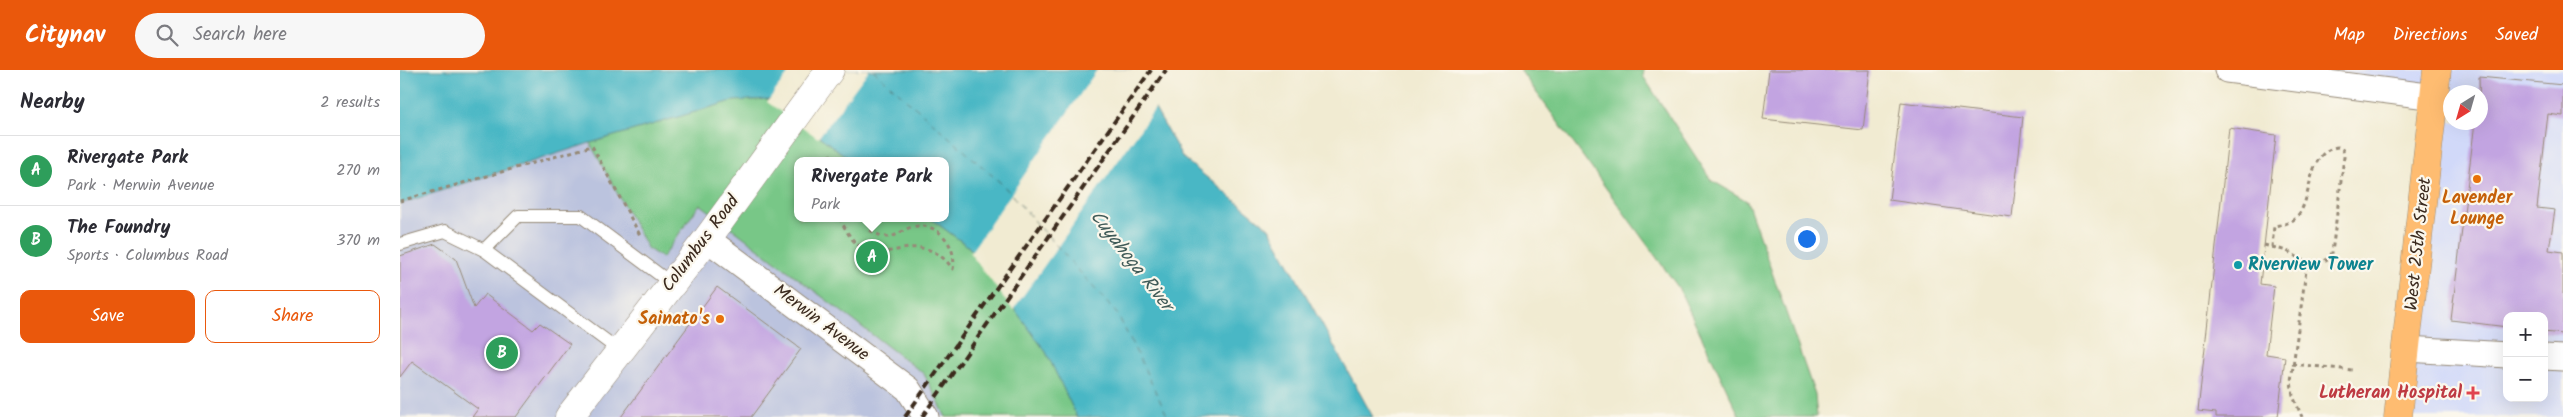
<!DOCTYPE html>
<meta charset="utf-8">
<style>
body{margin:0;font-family:Kalam,sans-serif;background:#f7f7f7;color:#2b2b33}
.controls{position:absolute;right:15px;bottom:15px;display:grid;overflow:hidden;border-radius:10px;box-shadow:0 5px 20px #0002}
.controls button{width:45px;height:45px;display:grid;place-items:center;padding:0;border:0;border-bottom:1px solid #e1e1e2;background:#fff;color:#2b2b33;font:25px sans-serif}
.compass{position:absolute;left:2043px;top:15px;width:45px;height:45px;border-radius:50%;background:#fff;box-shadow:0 5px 20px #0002;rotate:217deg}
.you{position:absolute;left:1406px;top:168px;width:18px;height:18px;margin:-12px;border:4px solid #fff;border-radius:50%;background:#1a73e8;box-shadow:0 0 0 8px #1a73e833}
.badge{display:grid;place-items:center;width:32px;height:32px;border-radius:50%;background:#ea580c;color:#fff;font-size:16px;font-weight:700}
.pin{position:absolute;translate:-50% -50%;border:2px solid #fff;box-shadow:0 1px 5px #0006}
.popup{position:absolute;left:394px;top:87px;width:155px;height:65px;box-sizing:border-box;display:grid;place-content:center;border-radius:10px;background:#fff;filter:drop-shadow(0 1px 4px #0005);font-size:16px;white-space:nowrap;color:#7c7c81}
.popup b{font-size:19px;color:#2b2b33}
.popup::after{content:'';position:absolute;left:50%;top:100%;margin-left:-10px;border:10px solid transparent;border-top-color:#fff}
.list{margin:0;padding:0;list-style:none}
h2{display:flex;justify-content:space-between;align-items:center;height:65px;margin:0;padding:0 20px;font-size:21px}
h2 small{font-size:16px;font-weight:400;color:#7c7c81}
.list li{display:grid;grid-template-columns:32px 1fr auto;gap:15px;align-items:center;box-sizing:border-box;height:70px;padding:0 20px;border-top:1px solid #e1e1e2}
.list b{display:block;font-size:19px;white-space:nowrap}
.list p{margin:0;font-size:16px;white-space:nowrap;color:#7c7c81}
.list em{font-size:16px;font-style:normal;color:#7c7c81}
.actions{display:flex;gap:10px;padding:15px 20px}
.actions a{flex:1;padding:11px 0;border:1px solid #ea580c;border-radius:10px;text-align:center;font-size:18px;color:#ea580c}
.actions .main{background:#ea580c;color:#fff}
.icon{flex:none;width:28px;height:28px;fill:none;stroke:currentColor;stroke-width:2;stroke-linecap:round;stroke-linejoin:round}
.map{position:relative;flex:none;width:2163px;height:347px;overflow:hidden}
header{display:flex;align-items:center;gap:30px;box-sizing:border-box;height:70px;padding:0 25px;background:#ea580c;color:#fff}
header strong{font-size:24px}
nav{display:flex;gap:28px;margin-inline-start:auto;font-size:18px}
.search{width:350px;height:45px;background:#f7f7f7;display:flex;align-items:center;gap:12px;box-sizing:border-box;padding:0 18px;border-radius:28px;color:#7c7c81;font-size:19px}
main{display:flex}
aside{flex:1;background:#fff}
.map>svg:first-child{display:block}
.built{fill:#d1d9f9;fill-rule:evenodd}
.industrial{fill:#bbc3de}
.green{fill:#78c787;stroke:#5a7852}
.water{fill:#4ab7c5;stroke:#427072}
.pier{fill:#f1ebd2}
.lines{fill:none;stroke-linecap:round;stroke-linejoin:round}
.ferry{stroke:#405b58;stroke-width:1;stroke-dasharray:6 5;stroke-linecap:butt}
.building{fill:#c2a4e1}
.service-casing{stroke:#968a78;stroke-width:14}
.minor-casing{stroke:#968a78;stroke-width:27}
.tertiary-casing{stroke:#968a78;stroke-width:29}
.primary-casing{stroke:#968a78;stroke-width:29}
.path{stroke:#968a78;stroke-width:3;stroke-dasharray:4 4;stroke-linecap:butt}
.service{stroke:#fff;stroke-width:12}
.minor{stroke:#fff;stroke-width:25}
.tertiary{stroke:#fff;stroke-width:28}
.primary{stroke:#febc71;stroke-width:28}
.rail{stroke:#3b2a1e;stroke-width:4;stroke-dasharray:8 4;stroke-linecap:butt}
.food-dot{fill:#e8710a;stroke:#fbf7ec;stroke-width:2}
.culture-dot{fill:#0f9aa8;stroke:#fbf7ec;stroke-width:2}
.health-dot{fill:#e0444e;stroke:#fbf7ec;stroke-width:2}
.labels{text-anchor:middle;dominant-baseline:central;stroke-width:4.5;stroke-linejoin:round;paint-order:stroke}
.food-label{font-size:18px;font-weight:bold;fill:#c56008;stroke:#fbf7ec}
.street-label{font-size:18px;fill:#3b2a1e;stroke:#fbf7ec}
.culture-label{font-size:18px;font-weight:bold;fill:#0d838f;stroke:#fbf7ec;text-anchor:start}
.health-label{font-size:18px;font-weight:bold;fill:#be3a42;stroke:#fbf7ec;text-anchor:end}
.water-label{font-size:19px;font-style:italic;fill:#405b58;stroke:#fbf7ec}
</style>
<header>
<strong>Citynav</strong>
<div class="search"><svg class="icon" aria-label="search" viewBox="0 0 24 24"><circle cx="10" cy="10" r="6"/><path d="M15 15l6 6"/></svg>Search here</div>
<nav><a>Map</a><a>Directions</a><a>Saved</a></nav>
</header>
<main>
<aside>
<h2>Nearby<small>2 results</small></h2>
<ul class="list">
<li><span class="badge" style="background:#2e9e5b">A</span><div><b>Rivergate Park</b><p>Park · Merwin Avenue</p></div><em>270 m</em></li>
<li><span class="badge" style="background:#2e9e5b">B</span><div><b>The Foundry</b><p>Sports · Columbus Road</p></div><em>370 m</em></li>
</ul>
<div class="actions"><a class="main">Save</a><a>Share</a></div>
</aside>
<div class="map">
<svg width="2163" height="347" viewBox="0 0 2163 347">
<rect width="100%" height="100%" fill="#fbf7ec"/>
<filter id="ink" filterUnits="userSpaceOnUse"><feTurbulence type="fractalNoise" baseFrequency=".02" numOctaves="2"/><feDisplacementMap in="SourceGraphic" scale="10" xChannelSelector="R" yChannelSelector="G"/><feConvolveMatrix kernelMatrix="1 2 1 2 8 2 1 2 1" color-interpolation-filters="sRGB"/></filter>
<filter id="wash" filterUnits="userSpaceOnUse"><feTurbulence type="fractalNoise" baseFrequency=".0096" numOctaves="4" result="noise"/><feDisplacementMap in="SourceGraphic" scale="20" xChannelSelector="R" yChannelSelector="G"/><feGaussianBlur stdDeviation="1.12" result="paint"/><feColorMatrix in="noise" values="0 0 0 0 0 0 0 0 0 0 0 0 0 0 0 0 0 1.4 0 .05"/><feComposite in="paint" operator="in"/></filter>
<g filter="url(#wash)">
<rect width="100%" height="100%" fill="#f1ebd2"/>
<path class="built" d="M1827,0H2163V347H1998L2034,27ZM2050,22H2080V52H2050ZM2107,246H2144V328H2107Z"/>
<path class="industrial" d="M190,73L247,178L262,188L300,134L524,304L546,347H0V134Z"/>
<g class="green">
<path d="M1120,0H1244L1243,6L1311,110L1347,131L1415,325L1417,347H1340L1278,217Z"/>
<path d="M370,29L452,91H398V148H530L571,179L646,282L677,347H546L524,304L300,134L262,188L247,178L190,73L332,31Z"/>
</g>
<path class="water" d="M0,0H733L783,88L869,158L973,347H677L646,282L569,177L530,148H546V91H452L370,29L332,31L190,73L0,134Z"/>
<g class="pier">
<path d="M391,0H469L418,68L367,32Z"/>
<path d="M697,0H736L756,37L613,240L570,183Z"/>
</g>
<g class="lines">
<path class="ferry" d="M473,0L602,114L718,245L768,347"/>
</g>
<g id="blocks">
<g class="building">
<path d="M1369,0H1470L1463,60L1363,49Z"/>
<path d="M2079,7L2163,15V46L2148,44L2137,138L2155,140L2149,180L2163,182V264L2144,262V246H2107V257L2051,250L2075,52H2080Z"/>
<path d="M1501,32L1623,47L1612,147L1489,130Z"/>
<path d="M1829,58L1876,65L1860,214L1874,216L1866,284L1885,287L1878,347H1816V343L1798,341Z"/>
<path d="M35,174L56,189L74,238L85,224L133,260L140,253L170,274L116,347H72L78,339L12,291L0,307V186Z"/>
<path d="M317,217L401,279L351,347H221Z"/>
</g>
</g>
</g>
<g filter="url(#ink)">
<use href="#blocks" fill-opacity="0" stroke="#968a78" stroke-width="1"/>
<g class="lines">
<g class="service-casing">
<g id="service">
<path d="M0,174L45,161L84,180L220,281"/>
<path d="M84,180L118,146H181L272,214"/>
</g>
</g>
<g class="minor-casing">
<g id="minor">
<path d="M1827,0L2035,27"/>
<path d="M307,169L508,319L526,347"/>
<path d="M2007,279L2107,285"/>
<path d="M2144,287L2163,288"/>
</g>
</g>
<g class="tertiary-casing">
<path id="tertiary" d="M169,347L307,169L430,0"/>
</g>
<g class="primary-casing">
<path id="primary" d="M1998,347L2037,0"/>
</g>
<g class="path">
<path d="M430,84L431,91"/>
<path d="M0,131L192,76L241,167"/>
<path d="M440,148C472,222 512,144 553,199C558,176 537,150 512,157C503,159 497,167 487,167C481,167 474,162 469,160L470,148"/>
<path d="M1864,175L1872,177L1874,156C1881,155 1887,154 1893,150C1915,135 1903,82 1938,77L1943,80L1944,87L1932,183C1926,194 1918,192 1907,193L1891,311L1893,326L1902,347"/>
<path d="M1872,177L1887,181L1907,193"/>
<path d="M1892,294L1952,300"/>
</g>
<use href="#service" class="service"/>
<use href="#minor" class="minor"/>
<use href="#tertiary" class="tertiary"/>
<use href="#primary" class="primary"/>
<g class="rail">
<path d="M505,347L751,0"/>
<path d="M522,347L766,0"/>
</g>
</g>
</g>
<g class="food-dot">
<circle cx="2077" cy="109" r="5"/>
<circle cx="320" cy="249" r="5"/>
</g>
<circle class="culture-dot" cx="1838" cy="195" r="5"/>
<path class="health-dot" d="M2070.5 315.5h5v5h5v5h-5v5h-5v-5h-5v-5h5z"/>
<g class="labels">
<g class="food-label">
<text x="2077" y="128">Lavender<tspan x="2077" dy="21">Lounge</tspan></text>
<text x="310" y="249" text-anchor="end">Sainato's</text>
</g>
<g class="street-label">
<text transform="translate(301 174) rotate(-53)">Columbus Road</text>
<text transform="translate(2019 174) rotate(-84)">West 25th Street</text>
<text transform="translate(421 253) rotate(37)">Merwin Avenue</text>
</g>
<g class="culture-label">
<text x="1848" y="195">Riverview Tower</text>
</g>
<g class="health-label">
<text x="2062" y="323">Lutheran Hospital</text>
</g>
<g class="water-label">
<text transform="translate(731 191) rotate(52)">Cuyahoga River</text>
</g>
</g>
</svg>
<div class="controls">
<button>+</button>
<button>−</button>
</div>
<svg class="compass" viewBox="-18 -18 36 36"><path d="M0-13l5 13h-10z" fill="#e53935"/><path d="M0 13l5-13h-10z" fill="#7c7c81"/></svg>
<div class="you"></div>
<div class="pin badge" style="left:472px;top:187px;background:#2e9e5b">A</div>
<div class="popup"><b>Rivergate Park</b>Park</div>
<div class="pin badge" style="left:102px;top:283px;background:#2e9e5b">B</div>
</div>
</main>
